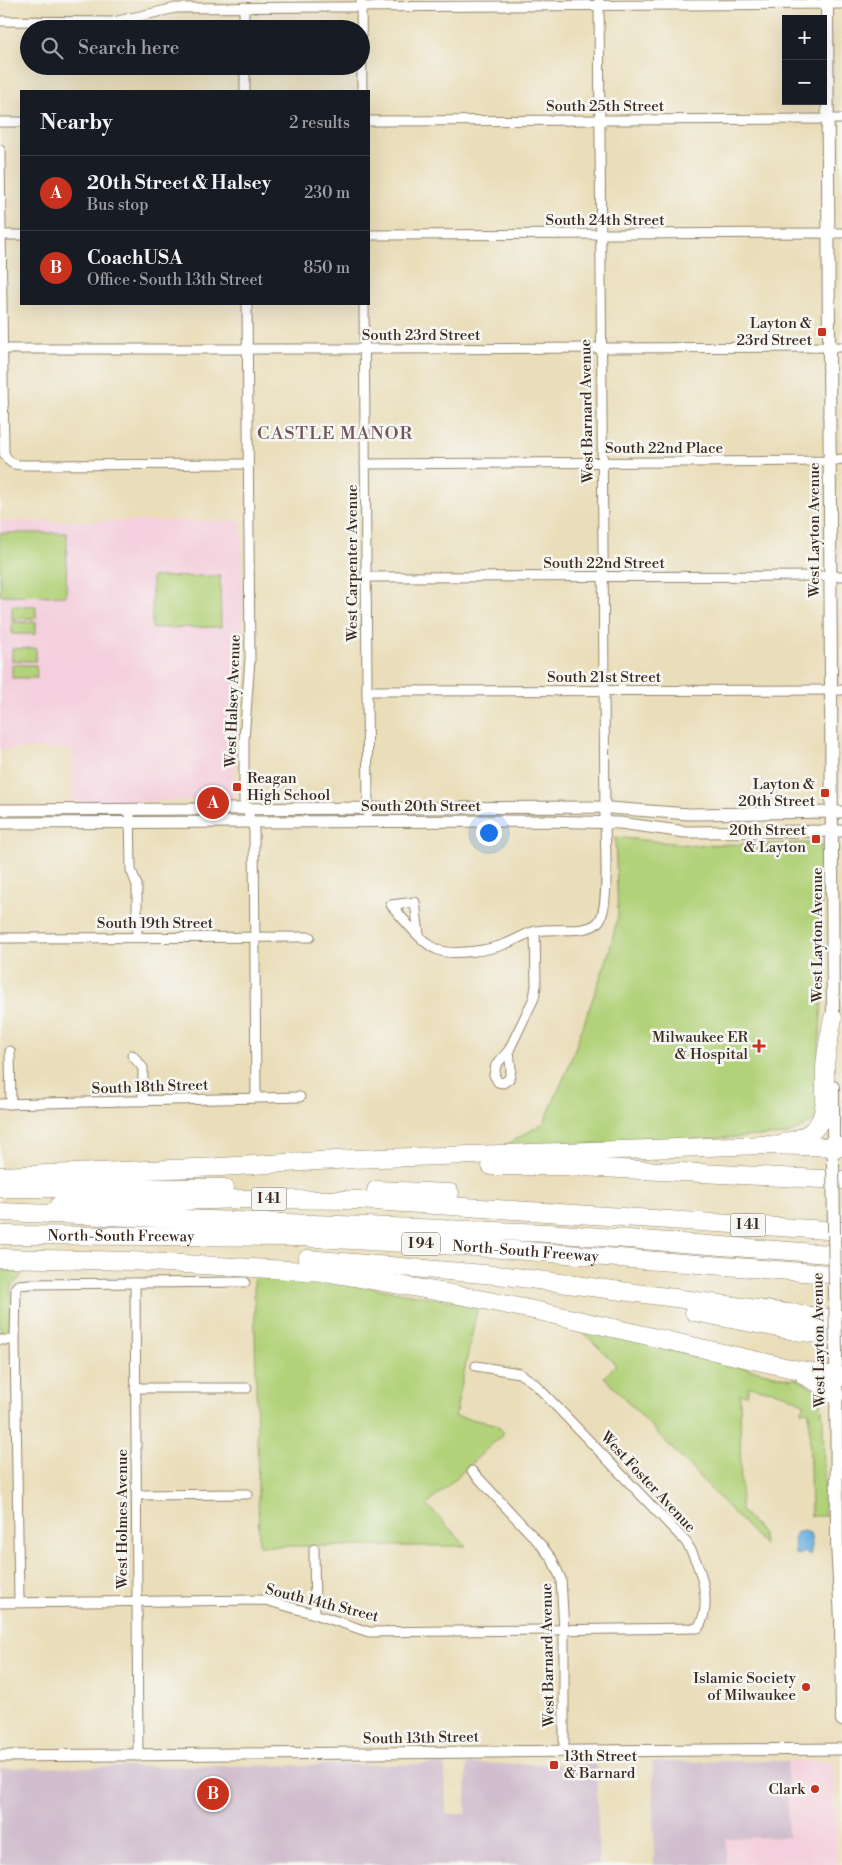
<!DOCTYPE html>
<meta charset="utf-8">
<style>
body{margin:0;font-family:"Libre Bodoni",serif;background:#20242c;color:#f1f3f6}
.controls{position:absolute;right:15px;top:15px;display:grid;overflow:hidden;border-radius:0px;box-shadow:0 5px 20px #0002}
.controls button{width:45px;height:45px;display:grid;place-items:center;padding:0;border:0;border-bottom:1px solid #363941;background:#171b24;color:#f1f3f6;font:25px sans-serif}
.you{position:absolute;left:488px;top:832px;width:18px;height:18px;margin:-12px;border:4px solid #fff;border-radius:50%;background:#1a73e8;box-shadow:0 0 0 8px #1a73e833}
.badge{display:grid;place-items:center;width:32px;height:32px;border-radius:50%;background:#c8321e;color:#fff;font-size:16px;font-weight:700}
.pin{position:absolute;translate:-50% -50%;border:2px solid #fff;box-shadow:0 1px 5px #0006}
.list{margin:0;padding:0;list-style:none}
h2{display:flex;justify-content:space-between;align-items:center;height:65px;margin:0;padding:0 20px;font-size:21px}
h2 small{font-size:16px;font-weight:400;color:#9ea1a6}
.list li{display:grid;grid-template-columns:32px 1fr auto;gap:15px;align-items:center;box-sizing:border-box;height:75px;padding:0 20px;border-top:1px solid #363941}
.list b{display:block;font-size:19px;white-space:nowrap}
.list p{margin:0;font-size:16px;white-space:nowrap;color:#9ea1a6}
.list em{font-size:16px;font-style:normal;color:#9ea1a6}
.icon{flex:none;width:28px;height:28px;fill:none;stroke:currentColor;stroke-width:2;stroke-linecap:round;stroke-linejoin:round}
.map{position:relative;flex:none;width:842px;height:1865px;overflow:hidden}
.search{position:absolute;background:#171b24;box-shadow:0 5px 20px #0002;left:20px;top:20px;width:350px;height:55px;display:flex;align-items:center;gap:12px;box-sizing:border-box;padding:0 18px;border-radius:28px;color:#9ea1a6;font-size:19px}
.panel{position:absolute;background:#171b24;box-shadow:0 5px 20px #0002;left:20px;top:90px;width:350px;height:215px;border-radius:0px}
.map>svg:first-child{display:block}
.built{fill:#f4cfdd}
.industrial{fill:#d0bdcd}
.green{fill:#b2d279;stroke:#767e4c}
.water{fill:#69b0e0;stroke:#526d7f}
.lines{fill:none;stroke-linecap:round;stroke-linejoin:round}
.minor-casing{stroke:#92846c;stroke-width:11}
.tertiary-casing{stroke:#92846c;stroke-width:13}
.secondary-casing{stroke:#92846c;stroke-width:14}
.motorway-casing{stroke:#92846c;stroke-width:19}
.minor{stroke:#fff;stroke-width:9}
.tertiary{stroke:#fff;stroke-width:11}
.secondary{stroke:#fff;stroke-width:12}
.motorway{stroke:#fff;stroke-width:18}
.secondary-bridge-casing{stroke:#92846c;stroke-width:14;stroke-linecap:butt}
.secondary-bridge{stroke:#fff;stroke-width:12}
.poi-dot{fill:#c8321e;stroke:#f6f6f2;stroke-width:2}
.labels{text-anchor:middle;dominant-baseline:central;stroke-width:5;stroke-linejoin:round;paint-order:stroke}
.shield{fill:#f6f6f2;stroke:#73675e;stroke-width:1}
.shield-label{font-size:14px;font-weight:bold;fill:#3b2a1e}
.street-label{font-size:15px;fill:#3b2a1e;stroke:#f6f6f2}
.poi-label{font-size:15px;fill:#3b2a1e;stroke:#f6f6f2;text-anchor:end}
.quarter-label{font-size:18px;letter-spacing:1px;fill:#70565c;stroke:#f6f6f2}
</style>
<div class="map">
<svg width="842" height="1865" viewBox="0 0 842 1865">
<rect width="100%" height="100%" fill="#f6f6f2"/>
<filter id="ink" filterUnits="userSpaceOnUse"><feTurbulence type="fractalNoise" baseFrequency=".02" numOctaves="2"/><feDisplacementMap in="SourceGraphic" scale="10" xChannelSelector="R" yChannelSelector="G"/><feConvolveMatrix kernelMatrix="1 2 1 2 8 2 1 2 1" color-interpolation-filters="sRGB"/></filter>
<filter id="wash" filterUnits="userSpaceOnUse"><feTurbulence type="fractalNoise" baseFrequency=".0096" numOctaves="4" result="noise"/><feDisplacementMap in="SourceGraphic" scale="20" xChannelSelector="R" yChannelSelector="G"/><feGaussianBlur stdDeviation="1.12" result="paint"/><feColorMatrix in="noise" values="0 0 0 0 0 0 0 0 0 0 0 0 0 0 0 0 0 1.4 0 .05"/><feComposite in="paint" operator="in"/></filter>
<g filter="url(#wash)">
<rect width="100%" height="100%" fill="#eadeba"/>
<g class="built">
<path d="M0,521H242L243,674L233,799L72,803V749H0Z"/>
<path d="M787,1761H829L832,1763L834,1769L837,1865H726V1838L788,1837Z"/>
</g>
<g class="industrial">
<path d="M787,1761L788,1837L726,1838V1865H654L653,1762Z"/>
<path d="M445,1764L446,1814H466L467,1764H596L599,1865H0V1768Z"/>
</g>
<g class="green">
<path d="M0,533H67L66,596L0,595Z"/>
<path d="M220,576L221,627L152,628V577Z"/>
<path d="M12,606H36V618L12,619Z"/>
<rect x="12" y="622" width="24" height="12"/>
<path d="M36,648V661H12V649Z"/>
<path d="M12,665H36L37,678H12Z"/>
<path d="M615,837L691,845L821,843L822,1000L818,1066L817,1120L787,1135L571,1145H506L544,1123L568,1068L609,953L618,915Z"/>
<path d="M0,1271H21V1277L13,1284L11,1288V1328C9,1334 5,1334 0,1334Z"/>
<path d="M254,1274H286L478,1305L455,1416L496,1424L504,1433L427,1505L466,1546H259Z"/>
<path d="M578,1327L791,1379L795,1377L820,1392L823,1421L825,1516H811L809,1411L801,1412L805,1404L785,1394L749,1386L747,1395L740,1394L741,1511L762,1533L764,1545L604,1377L616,1365Z"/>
</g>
<path class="water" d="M803,1531L810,1533C812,1541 813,1547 810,1555L805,1552L799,1555L795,1554L794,1538L796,1533Z"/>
</g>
<g filter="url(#ink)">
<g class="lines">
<g class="minor-casing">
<g id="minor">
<path d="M361,2L362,91"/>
<path d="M244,7V29"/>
<path d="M0,21L113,22L176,8L842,4"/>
<path d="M245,66V91"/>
<path d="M369,121L842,119"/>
<path d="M0,122H21"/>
<path d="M0,150L4,453C10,466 16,465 29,465L248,464"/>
<path d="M2,235H21"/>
<path d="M369,235L842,233"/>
<path d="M247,304L250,659L244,740V801L254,830L256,1097"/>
<path d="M364,304L368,813"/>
<path d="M0,349H374L842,347"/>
<path d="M365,464L830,461L842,459"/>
<path d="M366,577L842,576"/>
<path d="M367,691L842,690"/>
<path d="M130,809L131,870L137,885V937"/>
<path d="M419,935L415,902L391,905C403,918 421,943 438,950C453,956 490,950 505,944C516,940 526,933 537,931C554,927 589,935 599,921C610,907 605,842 605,822L599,0"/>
<path d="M0,938L310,937"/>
<path d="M509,1050L511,1070L509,1079L503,1083L498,1082L494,1075L496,1065L509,1050L534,998L536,986L535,931"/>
<path d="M10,1051L11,1104"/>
<path d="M132,1055L143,1068V1101"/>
<path d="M0,1104L300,1097"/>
<path d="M135,1283L138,1756"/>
<path d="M0,1340H15"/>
<path d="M135,1388H247"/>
<path d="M472,1471L541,1545L552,1559L561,1579L564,1630V1751"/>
<path d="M137,1495L248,1494"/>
<path d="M314,1549L315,1614"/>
<path d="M19,1602L15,1340L16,1287L18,1285L31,1284L245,1282"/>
<path d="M0,1603L265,1600L315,1614L369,1632L698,1628C714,1604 700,1564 686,1542L534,1383L519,1373L476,1366"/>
</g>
</g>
<g class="tertiary-casing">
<g id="tertiary">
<path d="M0,810L596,807L689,814L842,812"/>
<path d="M0,823L544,821L620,823L685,832L842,831"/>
<path d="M0,1756L842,1749"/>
</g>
</g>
<g class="secondary-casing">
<g id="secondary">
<path d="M827,0L833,1025"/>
<path d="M833,1087V1155"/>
<path d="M836,1352L837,1543L841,1620L842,1720"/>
</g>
</g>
<g class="motorway-casing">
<g id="motorway">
<path d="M786,1142C832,1133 824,1104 825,1067C826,1051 830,1034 833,1018"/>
<path d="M491,1166H562L842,1180"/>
<path d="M0,1176L220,1167L352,1159L649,1149L763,1145L842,1147"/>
<path d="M0,1188H225"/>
<path d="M376,1190L450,1193"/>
<path d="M59,1205L241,1199L357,1200L842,1231"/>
<path d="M0,1212L548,1233L842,1255"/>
<path id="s1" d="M0,1235L299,1237L474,1247L842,1275"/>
<path d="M0,1258L131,1261L324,1272L464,1296L538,1311L789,1368L842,1377"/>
<path d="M307,1259L507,1276L842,1320"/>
<path d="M694,1312L795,1331L842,1337"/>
<path d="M805,1376L822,1385L835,1395"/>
</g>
</g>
<use href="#minor" class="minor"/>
<use href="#tertiary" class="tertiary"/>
<use href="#secondary" class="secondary"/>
<use href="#motorway" class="motorway"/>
<g class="secondary-bridge-casing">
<path id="secondary-bridge" d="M833,1163L836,1352"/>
</g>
<use href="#secondary-bridge" class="secondary-bridge"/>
</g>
</g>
<g class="poi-dot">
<rect x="817" y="327" width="10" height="10" rx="2.5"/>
<rect x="232" y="782" width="10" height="10" rx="2.5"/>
<rect x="820" y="788" width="10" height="10" rx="2.5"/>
<rect x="811" y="834" width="10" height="10" rx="2.5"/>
<path d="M756.5 1038.5h5v5h5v5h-5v5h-5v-5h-5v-5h5z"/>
<circle cx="806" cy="1687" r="5"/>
<rect x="549" y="1760" width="10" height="10" rx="2.5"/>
<circle cx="815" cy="1789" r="5"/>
</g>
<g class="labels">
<g class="shield">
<rect x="251.5" y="1187.5" width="35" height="23" rx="4"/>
<rect x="730.5" y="1213.5" width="35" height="23" rx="4"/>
<rect x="402" y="1232.5" width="38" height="23" rx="4"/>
</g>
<g class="shield-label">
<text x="269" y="1199">I 41</text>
<text x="748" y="1225">I 41</text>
<text x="421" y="1244">I 94</text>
</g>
<g class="street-label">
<text x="605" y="106">South 25th Street</text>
<text x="605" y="220">South 24th Street</text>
<text x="421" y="335">South 23rd Street</text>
<text transform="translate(587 411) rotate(-91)">West Barnard Avenue</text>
<text x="664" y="448">South 22nd Place</text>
<text transform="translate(814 530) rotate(-90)">West Layton Avenue</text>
<text transform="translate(352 563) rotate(-90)">West Carpenter Avenue</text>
<text x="604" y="563">South 22nd Street</text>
<text x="604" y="677">South 21st Street</text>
<text transform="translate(233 701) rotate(-88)">West Halsey Avenue</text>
<text x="421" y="806">South 20th Street</text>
<text x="155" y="923">South 19th Street</text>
<text transform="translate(817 935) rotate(-90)">West Layton Avenue</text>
<text transform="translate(150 1087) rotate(-2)">South 18th Street</text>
<text stroke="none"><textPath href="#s1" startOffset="121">North-South Freeway</textPath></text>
<text stroke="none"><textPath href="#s1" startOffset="526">North-South Freeway</textPath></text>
<text transform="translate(819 1340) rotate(-91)">West Layton Avenue</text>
<text transform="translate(648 1482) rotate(47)">West Foster Avenue</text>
<text transform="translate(122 1519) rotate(-90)">West Holmes Avenue</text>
<text transform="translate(322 1603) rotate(14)">South 14th Street</text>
<text transform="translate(548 1655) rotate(-91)">West Barnard Avenue</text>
<text transform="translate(421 1738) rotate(-1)">South 13th Street</text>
</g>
<g class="poi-label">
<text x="812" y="323">Layton &amp;<tspan x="812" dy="17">23rd Street</tspan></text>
<text x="247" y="778" text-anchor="start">Reagan<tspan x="247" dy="17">High School</tspan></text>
<text x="815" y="784">Layton &amp;<tspan x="815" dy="17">20th Street</tspan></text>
<text x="806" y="830">20th Street<tspan x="806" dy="17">&amp; Layton</tspan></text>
<text x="748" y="1037">Milwaukee ER<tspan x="748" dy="17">&amp; Hospital</tspan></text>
<text x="796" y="1678">Islamic Society<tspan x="796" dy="17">of Milwaukee</tspan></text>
<text x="564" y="1756" text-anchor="start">13th Street<tspan x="564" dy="17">&amp; Barnard</tspan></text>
<text x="805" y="1789">Clark</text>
</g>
<g class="quarter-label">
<text x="335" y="433">CASTLE MANOR</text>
</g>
</g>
</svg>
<div class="controls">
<button>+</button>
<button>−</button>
</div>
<div class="you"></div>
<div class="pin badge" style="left:213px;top:803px">A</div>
<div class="pin badge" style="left:213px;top:1794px">B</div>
<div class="search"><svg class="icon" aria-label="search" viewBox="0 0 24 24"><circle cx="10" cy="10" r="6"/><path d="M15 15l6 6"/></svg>Search here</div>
<section class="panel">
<h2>Nearby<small>2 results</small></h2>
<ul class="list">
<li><span class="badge">A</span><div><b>20th Street &amp; Halsey</b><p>Bus stop</p></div><em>230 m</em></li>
<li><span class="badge">B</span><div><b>CoachUSA</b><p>Office · South 13th Street</p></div><em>850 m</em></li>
</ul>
</section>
</div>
